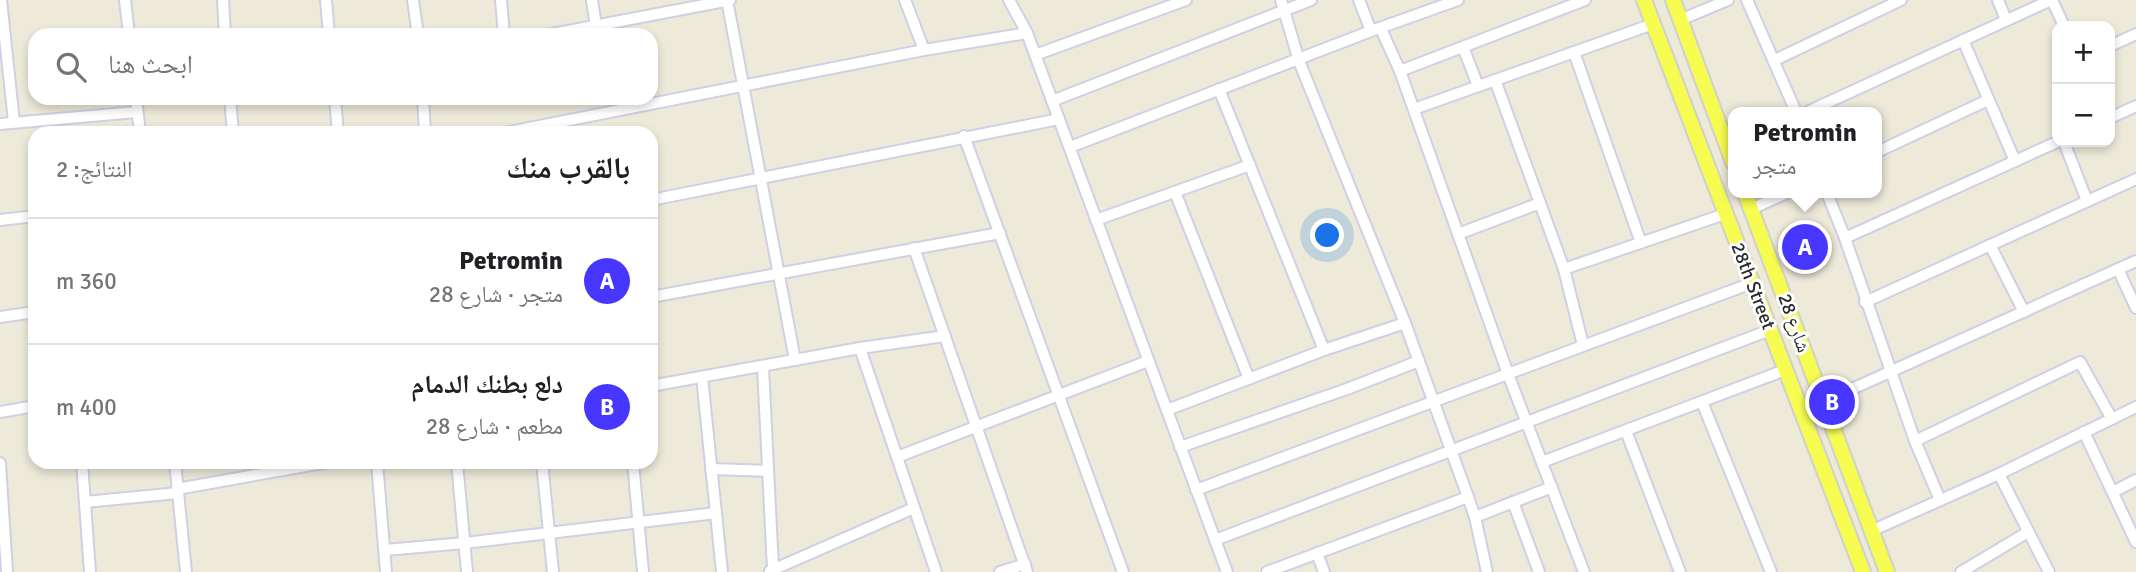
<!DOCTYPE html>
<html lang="ar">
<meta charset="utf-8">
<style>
body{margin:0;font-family:Signika,"Noto Naskh Arabic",sans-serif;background:#f6f6f6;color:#202124;direction:rtl}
.controls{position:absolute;right:21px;top:21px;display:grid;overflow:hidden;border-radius:14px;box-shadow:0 4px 10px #0003}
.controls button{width:63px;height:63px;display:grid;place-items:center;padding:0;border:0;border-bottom:2px solid #e0e0e0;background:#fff;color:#202124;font:35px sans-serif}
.you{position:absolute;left:1328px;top:236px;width:24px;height:24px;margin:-18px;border:5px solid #fff;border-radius:50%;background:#1a73e8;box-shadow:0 0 0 10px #1a73e833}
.badge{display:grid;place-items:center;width:46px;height:46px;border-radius:50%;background:#4636ff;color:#fff;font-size:23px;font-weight:700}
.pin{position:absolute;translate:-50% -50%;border:4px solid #fff;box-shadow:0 2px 7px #0006}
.popup{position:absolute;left:1728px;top:107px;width:154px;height:91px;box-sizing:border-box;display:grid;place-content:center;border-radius:14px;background:#fff;filter:drop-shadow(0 2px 5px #0005);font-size:23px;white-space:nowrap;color:#757577}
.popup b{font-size:26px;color:#202124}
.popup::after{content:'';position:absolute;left:50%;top:100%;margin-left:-14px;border:14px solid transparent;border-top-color:#fff}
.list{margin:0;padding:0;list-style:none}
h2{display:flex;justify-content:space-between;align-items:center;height:91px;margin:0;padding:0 28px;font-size:30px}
h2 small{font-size:23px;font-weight:400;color:#757577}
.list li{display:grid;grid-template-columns:46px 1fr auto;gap:21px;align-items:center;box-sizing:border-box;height:126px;padding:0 28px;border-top:2px solid #e0e0e0}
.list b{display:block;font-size:26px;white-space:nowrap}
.list p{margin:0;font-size:23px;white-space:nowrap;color:#757577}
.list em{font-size:23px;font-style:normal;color:#757577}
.icon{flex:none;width:38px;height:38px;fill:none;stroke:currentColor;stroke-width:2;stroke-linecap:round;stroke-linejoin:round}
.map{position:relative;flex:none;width:2136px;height:572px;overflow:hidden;direction:ltr}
.search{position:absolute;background:#fff;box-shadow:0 4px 10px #0003;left:28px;top:28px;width:630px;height:77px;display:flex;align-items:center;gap:18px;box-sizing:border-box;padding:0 24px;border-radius:21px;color:#757577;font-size:26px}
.panel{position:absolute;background:#fff;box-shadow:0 4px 10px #0003;left:28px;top:126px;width:630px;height:343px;border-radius:21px;direction:rtl}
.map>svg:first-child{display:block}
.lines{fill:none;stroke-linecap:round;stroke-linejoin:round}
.minor-casing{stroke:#d1cfe4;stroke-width:14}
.major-casing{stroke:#d0d0d0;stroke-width:18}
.minor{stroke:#fff;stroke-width:10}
.major{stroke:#f6fc50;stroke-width:14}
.labels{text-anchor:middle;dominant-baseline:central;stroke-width:6;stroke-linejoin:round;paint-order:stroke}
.street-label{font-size:19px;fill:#2a2a2a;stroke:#fff}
</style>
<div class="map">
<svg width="2136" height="572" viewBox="0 0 2136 572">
<rect width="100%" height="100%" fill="#edeada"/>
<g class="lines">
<g class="minor-casing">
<g id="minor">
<path d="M1,0L14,122"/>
<path d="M125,0L129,35"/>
<path d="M223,0L225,35"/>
<path d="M326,0L329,35"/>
<path d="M413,0L418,35"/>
<path d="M501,0L504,35"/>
<path d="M592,0L596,26"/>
<path d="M727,0L795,360"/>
<path d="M905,0L924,50"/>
<path d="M1009,0L1027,33L1227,572"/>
<path d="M1359,0L1371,31"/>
<path d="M1747,0L1796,112"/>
<path d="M1998,0L2006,20"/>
<path d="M2052,0L2064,26"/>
<path d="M1680,20L1728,0"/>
<path d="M1381,29L1400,71L1508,374L1584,572"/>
<path d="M547,35L730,0"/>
<path d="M1963,40L2015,161"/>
<path d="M2110,46L2136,34"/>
<path d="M1463,47L1478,86"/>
<path d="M1574,52L1641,243"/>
<path d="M1035,55L1186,0"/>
<path d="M1775,60L1901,0"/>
<path d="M1400,71L1585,0"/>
<path d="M1495,80L1564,269L1725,214"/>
<path d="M136,98L140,133"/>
<path d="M230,98L233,133"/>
<path d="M335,98L338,133"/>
<path d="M423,98L425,133"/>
<path d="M1052,101L1311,0"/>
<path d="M1414,109L1653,24"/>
<path d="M1807,112L2051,0"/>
<path d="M2110,118L2136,106"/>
<path d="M0,124L137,112"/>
<path d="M504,133L924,50L1027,33"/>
<path d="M964,136L1123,572"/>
<path d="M2064,142L2087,201"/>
<path d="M1070,147L1371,31L1458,0"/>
<path d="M1877,152L1988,100"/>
<path d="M1175,192L1249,379"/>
<path d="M1827,193L1845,238L1915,441L1940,500"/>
<path d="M651,200L1059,119"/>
<path d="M1751,209L1787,193"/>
<path d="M0,220L35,216"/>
<path d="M1096,220L1250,165"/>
<path d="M1458,234L1540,203"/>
<path d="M1845,238L2057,142"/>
<path d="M1990,245L2024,312"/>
<path d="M914,248L1027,572"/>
<path d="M1564,269L1583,345"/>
<path d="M2118,269L2136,308"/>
<path d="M651,297L1000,233"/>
<path d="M1865,302L2136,179"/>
<path d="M0,317L35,312"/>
<path d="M860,348L936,572"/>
<path d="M1324,350L1405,323"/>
<path d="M763,367L773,569"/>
<path d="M702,377L722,572"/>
<path d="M651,386L860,348L945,336"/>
<path d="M1702,402L1771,572"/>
<path d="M1823,402L2136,261"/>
<path d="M1167,410L1324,350L1219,89"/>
<path d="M0,412L35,406"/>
<path d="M1626,431L1680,572"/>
<path d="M2084,432L2136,542"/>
<path d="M1915,441L2080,362L2112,419"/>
<path d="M1180,447L1347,389L1419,361"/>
<path d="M897,457L1148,361"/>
<path d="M82,462L90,572"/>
<path d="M175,462L186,572"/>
<path d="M377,462L386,572"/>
<path d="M457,462L467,572"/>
<path d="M542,462L553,572"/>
<path d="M633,462L643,572"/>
<path d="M1542,462L1785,370"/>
<path d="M0,463L7,572"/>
<path d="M711,469L768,471"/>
<path d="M1999,474L2049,572"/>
<path d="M177,489L328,462"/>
<path d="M1196,490L1752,283"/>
<path d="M2113,492L2136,480"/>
<path d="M1468,497L1475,517L1487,572"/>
<path d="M85,502L178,493"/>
<path d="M1513,502L1539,572"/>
<path d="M1475,517L1552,487"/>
<path d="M1871,531L1999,474L2136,407"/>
<path d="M1215,540L1770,330"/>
<path d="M385,550L465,543L716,513"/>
<path d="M1317,553L1324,572"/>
<path d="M770,571L914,508"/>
<path d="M1000,572L1025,564"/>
<path d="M1267,572L1468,497L1405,323L1299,61L1281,0"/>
<path d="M1961,572L2028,532"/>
</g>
</g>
<g class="major-casing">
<g id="major">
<path d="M1644,0L1863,572"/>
<path d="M1673,0L1733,162"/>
<path d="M1745,193L1887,572"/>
</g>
</g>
<use href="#minor" class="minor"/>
<use href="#major" class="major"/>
</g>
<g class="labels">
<g class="street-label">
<text transform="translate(1753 286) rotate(69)">28th Street</text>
<text transform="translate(1794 323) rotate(70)">شارع 28</text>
</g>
</g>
</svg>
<div class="controls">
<button>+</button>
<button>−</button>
</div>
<div class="you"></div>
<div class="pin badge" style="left:1805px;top:247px">A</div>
<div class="popup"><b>Petromin</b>متجر</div>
<div class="pin badge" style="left:1832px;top:402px">B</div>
<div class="search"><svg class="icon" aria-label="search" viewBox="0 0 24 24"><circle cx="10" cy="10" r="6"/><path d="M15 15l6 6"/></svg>ابحث هنا</div>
<section class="panel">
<h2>بالقرب منك<small>النتائج: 2</small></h2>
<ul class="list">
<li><span class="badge">A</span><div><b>Petromin</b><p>متجر · شارع 28</p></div><em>360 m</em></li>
<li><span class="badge">B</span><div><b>دلع بطنك الدمام</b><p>مطعم · شارع 28</p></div><em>400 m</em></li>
</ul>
</section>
</div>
